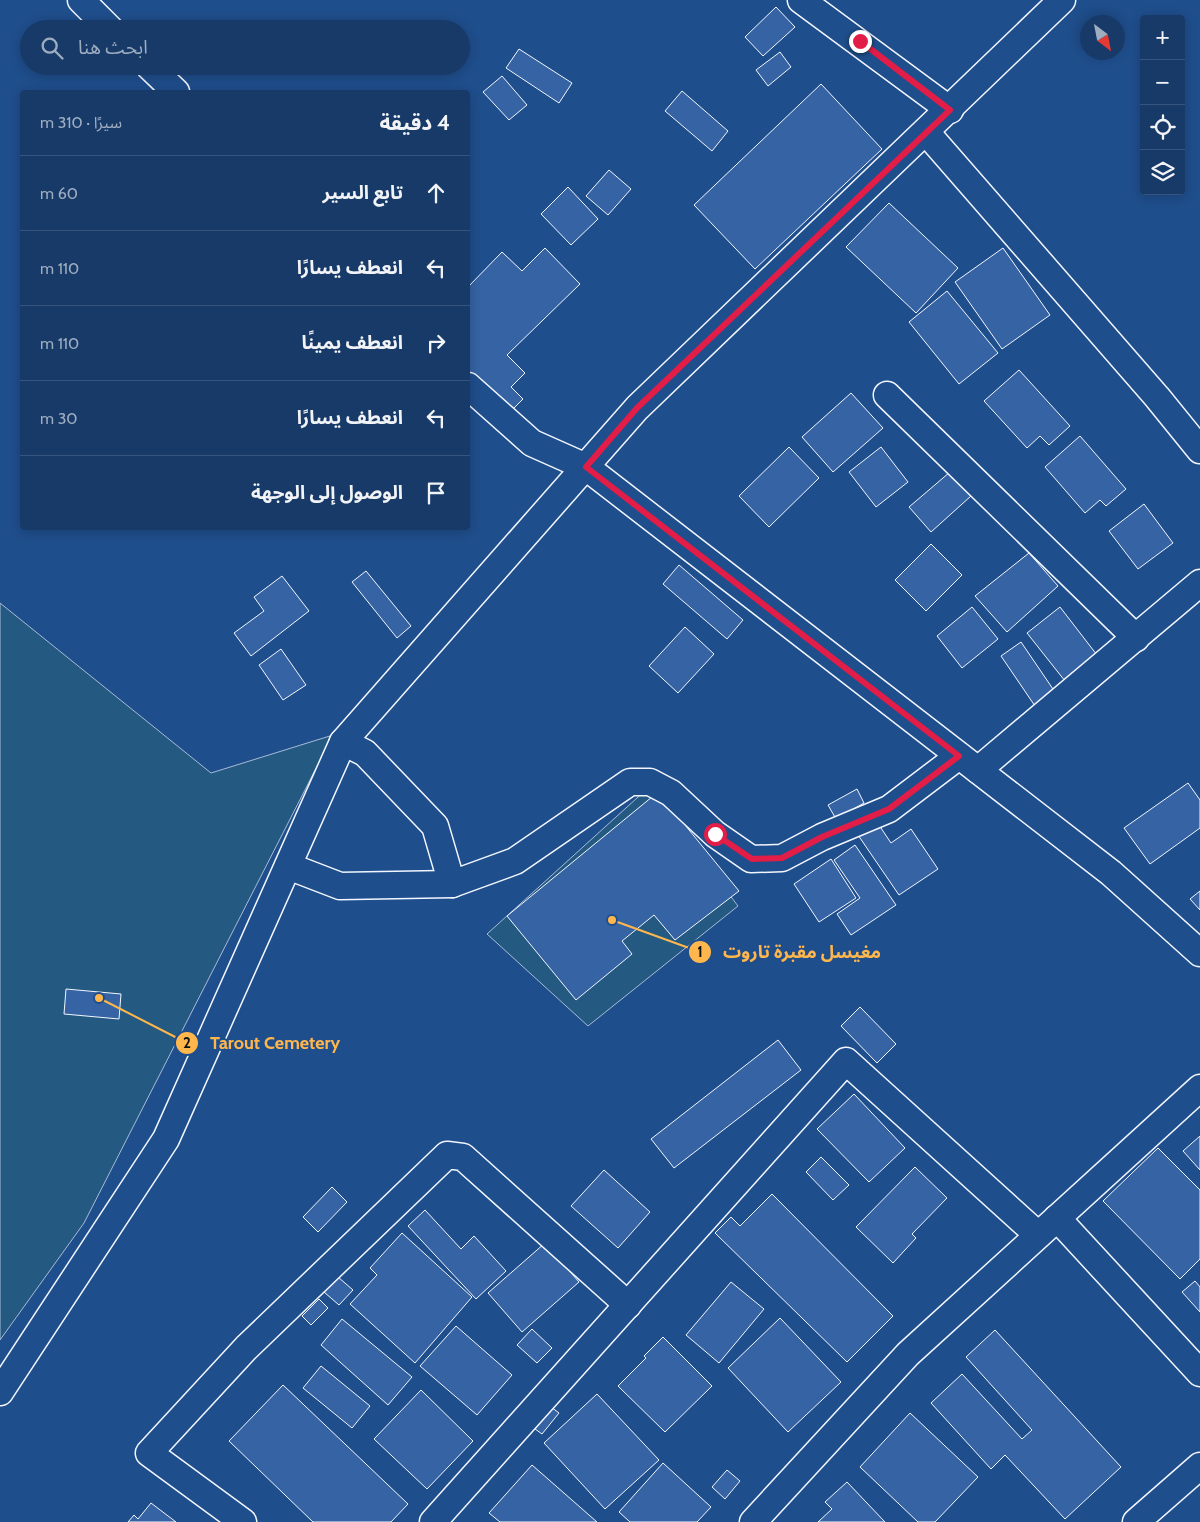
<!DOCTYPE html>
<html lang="ar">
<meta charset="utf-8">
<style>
body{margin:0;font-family:Cabin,"Noto Sans Arabic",sans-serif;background:#244571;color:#f1f3f6;direction:rtl}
.controls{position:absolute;right:15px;top:15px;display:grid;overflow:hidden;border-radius:5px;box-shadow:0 2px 12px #0003}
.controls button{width:45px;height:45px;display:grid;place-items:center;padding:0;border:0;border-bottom:1px solid #36547d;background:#173a69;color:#f1f3f6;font:25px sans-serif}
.compass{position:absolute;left:1080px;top:15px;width:45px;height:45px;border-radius:50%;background:#173a69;box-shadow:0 2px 12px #0003;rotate:148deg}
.stop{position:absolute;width:15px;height:15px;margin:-11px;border:4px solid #e11d48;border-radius:50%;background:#fff}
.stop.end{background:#e11d48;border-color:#fff;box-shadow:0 1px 5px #0008}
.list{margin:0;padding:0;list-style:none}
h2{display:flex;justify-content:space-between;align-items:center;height:65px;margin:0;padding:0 20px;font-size:21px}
h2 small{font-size:16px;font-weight:400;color:#9eadc0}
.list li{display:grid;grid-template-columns:32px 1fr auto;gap:15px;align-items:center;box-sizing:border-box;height:75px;padding:0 20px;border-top:1px solid #36547d}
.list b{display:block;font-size:19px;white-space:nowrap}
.list em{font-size:16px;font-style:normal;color:#9eadc0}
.icon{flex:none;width:28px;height:28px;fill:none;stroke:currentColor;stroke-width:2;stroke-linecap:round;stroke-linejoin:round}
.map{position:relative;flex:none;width:1200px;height:1522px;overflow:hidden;direction:ltr}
.search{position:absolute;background:#173a69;box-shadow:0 2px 12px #0003;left:20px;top:20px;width:450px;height:55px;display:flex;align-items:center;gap:12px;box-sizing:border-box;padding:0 18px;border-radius:28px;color:#9eadc0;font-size:19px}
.panel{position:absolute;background:#173a69;box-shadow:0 2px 12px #0003;left:20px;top:90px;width:450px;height:440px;border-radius:5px;direction:rtl}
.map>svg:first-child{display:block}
.green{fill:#245a82;stroke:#a8bbd7}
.building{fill:#3563a3;stroke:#f2f6ff}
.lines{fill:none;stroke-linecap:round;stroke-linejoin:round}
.minor-casing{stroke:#f2f6ff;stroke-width:29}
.minor{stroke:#1f4e8c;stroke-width:26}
.route{stroke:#e11d48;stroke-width:6}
.leader{fill:none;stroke:#ffb74d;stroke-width:2}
.callout-dot{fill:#ffb74d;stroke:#1f4e8c;stroke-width:2}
.mark-label{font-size:15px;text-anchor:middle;font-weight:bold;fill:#111}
.callout-label{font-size:18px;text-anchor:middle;font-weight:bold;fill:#ffb74d;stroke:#1f4e8c;stroke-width:4;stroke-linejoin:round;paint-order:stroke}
</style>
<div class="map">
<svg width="1200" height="1522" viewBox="0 0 1200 1522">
<rect width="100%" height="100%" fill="#1f4e8c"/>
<g class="green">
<path d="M0,603L211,773L333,735L84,1223L0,1340Z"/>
<path d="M648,788L738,906L588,1026L487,934Z"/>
</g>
<g class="building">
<path d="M776,7L795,27L763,56L745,37Z"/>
<path d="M519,49L572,83L559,103L506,68Z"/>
<path d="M780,52L791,67L768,86L756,70Z"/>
<path d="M502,76L527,105L509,120L483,92Z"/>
<path d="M821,84L882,149L755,269L694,205Z"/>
<path d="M682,91L728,131L712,151L665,111Z"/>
<path d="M609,170L631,189L608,215L586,196Z"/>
<path d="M568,187L598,219L571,245L541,214Z"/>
<path d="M889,203L958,268L916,313L846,247Z"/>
<path d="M545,248L580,284L507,355L525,373L511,387L523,399L507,415L468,375V287L502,252L522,271Z"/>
<path d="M1003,248L1050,315L1002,349L955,282Z"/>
<path d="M947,291L998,353L959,384L909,322Z"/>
<path d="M1019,370L1070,426L1049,445L1040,436L1027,448L984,401Z"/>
<path d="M851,393L883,428L833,472L802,437Z"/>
<path d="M1080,436L1126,489L1106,506L1100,500L1085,513L1045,467Z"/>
<path d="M789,447L819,478L769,527L739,496Z"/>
<path d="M881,447L908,482L876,507L849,472Z"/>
<path d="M950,472L971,496L931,532L909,507Z"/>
<path d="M1144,504L1173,543L1138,569L1109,531Z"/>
<path d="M931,544L962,575L926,611L895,580Z"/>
<path d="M1029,553L1058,586L1007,632L975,596Z"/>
<path d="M679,565L743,620L727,639L663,584Z"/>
<path d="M366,571L411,626L397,638L352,582Z"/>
<path d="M282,576L309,611L251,656L234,633L264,611L254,597Z"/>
<path d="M972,607L998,639L962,668L937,636Z"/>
<path d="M1060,607L1097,655L1065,681L1027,633Z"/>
<path d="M685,627L714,654L678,693L649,666Z"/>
<path d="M1021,642L1055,692L1035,706L1001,656Z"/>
<path d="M281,649L306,685L283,700L259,665Z"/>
<path d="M1188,783L1200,800V828L1150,864L1124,828Z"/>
<path d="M857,789L864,803L836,819L828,805Z"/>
<path d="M658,792L739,891L675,940L654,915L622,941L632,954L576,1000L507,916Z"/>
<path d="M877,822L891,843L911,829L938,869L899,895L858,835Z"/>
<path d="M855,845L896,905L851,935L837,914L860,898L834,860Z"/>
<path d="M831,859L856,898L819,922L794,884Z"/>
<path d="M1200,891V910L1190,899Z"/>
<path d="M66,989L121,994L119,1019L64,1014Z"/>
<path d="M860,1007L896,1044L877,1063L841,1026Z"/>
<path d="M778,1040L801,1070L674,1168L651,1139Z"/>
<path d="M854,1094L905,1148L869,1182L817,1129Z"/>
<path d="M1200,1136V1170L1183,1151Z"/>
<path d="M1158,1148L1200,1190V1259L1180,1279L1103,1201Z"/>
<path d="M821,1157L849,1185L833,1200L806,1172Z"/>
<path d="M915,1167L947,1198L912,1234L916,1238L893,1263L856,1227Z"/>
<path d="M604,1170L650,1212L618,1248L571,1206Z"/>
<path d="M332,1187L347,1202L318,1232L303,1217Z"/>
<path d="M772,1194L893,1316L847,1362L715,1233L731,1217L740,1226Z"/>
<path d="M425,1210L461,1249L474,1236L506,1271L476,1299L408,1226Z"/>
<path d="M402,1233L472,1297L415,1363L350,1304L377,1275L370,1268Z"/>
<path d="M545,1243L579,1282L522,1332L488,1293Z"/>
<path d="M338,1277L353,1290L339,1305L324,1292Z"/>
<path d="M1195,1281L1200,1287V1312L1182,1292Z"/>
<path d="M731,1282L764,1309L719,1363L686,1335Z"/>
<path d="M319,1299L328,1308L311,1325L302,1316Z"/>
<path d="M780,1318L841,1382L788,1432L728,1368Z"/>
<path d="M342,1319L412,1377L388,1405L321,1345Z"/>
<path d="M456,1326L512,1375L477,1415L420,1366Z"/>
<path d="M532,1329L552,1348L537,1363L517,1345Z"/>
<path d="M995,1330L1121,1467L1065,1519L1005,1455L991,1469L931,1403L962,1374L1022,1439L1032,1430L966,1357Z"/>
<path d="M663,1337L712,1386L665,1432L618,1386L646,1358L644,1356Z"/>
<path d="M321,1366L370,1406L352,1428L303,1388Z"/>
<path d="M283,1385L408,1504L391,1522H313L229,1441Z"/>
<path d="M421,1390L473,1441L427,1489L374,1439Z"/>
<path d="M597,1394L659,1460L605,1509L544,1443Z"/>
<path d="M547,1404L559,1413L542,1434L531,1426Z"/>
<path d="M910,1413L978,1477L935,1522H918L860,1467Z"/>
<path d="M663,1463L711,1507L697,1522H630L619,1512Z"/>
<path d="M532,1465L597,1522H500L489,1513Z"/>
<path d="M727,1470L740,1481L725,1499L712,1487Z"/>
<path d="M847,1482L885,1522H818L832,1509L825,1502Z"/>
<path d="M151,1503L176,1522H128L134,1515L138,1519Z"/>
</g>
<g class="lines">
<g class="minor-casing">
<g id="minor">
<path d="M81,0L110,29"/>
<path d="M801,0L950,110"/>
<path d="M149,66L176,92"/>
<path d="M926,132L1157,397L1200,450"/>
<path d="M468,386L532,443L586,467L1111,873L1200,953"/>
<path d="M887,395L1136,638"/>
<path d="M343,742L365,753L435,826L452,884"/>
<path d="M978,770L1200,583"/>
<path d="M288,866L340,886L452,884L515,861L630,782H650L671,793L715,834L751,859L782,858L822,837L889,809L959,756"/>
<path d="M1057,1218L1200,1373"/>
<path d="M0,1392L166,1139L343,742L637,408L1062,0"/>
<path d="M243,1522L149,1453L246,1348L447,1155L463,1157L628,1305"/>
<path d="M433,1522L846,1061L1038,1235"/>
<path d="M753,1522L908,1354L1200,1088"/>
<path d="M1136,1522L1200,1466"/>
</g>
</g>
<use href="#minor" class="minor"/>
</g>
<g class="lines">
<path class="route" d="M715,834L752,859L782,858L822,837L889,809L959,756L586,467L637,408L950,110L860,41"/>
</g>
<path class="leader" d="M612 920L700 952M99 998L187 1043"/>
<g class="callout-dot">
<circle cx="612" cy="920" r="5"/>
<circle cx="99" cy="998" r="5"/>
<circle cx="700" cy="952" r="12"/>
<circle cx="187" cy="1043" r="12"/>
</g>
<g class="mark-label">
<text x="700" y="957">1</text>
<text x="187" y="1048">2</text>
</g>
<g class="callout-label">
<text x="802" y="958">مغيسل مقبرة تاروت</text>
<text x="275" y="1049">Tarout Cemetery</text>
</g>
</svg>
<div class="controls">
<button>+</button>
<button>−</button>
<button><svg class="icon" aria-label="locate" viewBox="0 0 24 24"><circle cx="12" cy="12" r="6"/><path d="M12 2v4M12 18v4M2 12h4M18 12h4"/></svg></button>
<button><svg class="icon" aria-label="layers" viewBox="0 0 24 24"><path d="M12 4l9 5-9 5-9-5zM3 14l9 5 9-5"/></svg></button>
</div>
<svg class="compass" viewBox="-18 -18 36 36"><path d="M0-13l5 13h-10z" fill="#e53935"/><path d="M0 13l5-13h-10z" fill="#9eadc0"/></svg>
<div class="stop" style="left:715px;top:834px"></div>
<div class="stop end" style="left:860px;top:41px"></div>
<div class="search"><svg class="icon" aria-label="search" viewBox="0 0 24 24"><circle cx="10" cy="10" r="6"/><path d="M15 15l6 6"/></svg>ابحث هنا</div>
<section class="panel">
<h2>4 دقيقة<small>سيرًا · 310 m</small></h2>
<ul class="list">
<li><svg class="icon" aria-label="ahead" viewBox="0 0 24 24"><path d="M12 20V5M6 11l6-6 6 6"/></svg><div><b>تابع السير</b></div><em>60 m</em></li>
<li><svg class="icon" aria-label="left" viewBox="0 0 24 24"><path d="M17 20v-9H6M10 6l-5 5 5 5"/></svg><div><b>انعطف يسارًا</b></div><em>110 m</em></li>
<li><svg class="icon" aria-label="right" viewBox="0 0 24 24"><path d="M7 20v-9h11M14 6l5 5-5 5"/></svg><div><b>انعطف يمينًا</b></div><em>110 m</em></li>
<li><svg class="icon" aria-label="left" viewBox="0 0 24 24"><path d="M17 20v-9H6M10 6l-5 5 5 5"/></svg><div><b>انعطف يسارًا</b></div><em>30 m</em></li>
<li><svg class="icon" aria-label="arrive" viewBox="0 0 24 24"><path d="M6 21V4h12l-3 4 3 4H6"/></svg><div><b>الوصول إلى الوجهة</b></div></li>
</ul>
</section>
</div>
